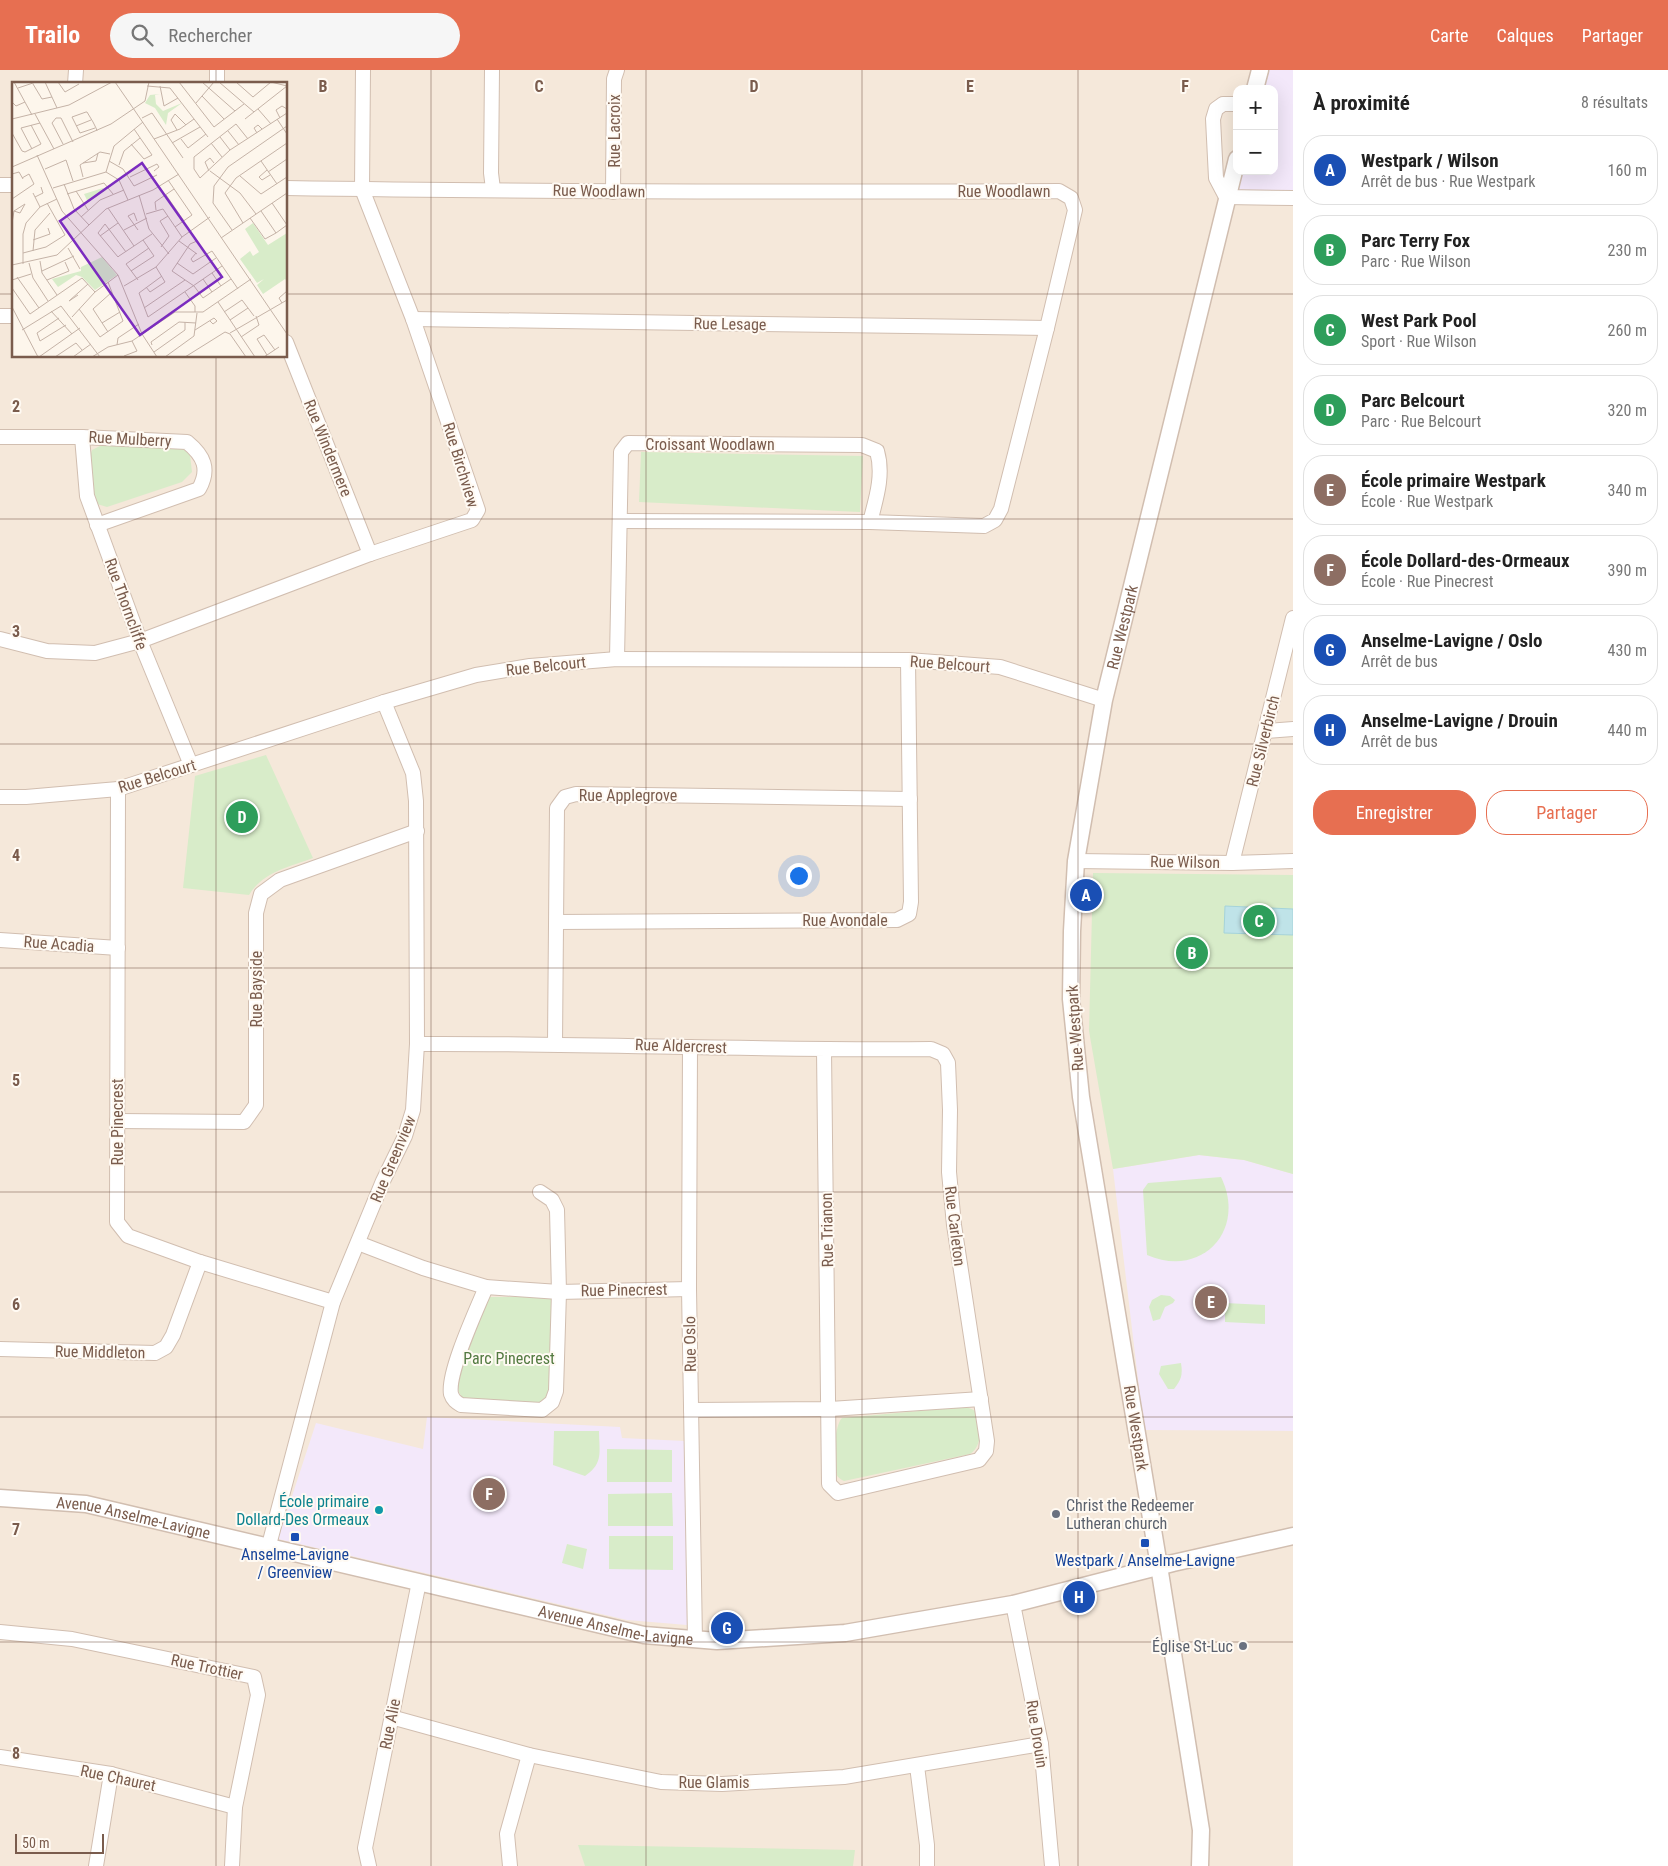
<!DOCTYPE html>
<html lang="fr">
<meta charset="utf-8">
<style>
body{margin:0;font-family:"Roboto Condensed",sans-serif;background:#f6f6f6;color:#222}
.controls{position:absolute;right:15px;top:15px;display:grid;overflow:hidden;border-radius:10px;box-shadow:0 5px 20px #0002}
.controls button{width:45px;height:45px;display:grid;place-items:center;padding:0;border:0;border-bottom:1px solid #e0e0e0;background:#fff;color:#222;font:25px sans-serif}
.scale{position:absolute;left:15px;bottom:12px;width:89px;box-sizing:border-box;padding-left:5px;border:2px solid #7a5c4d;border-top:0;font-size:14px;line-height:18px;white-space:nowrap;color:#7a5c4d;-webkit-text-stroke:4px #fffaf3;paint-order:stroke}
.you{position:absolute;left:798px;top:805px;width:18px;height:18px;margin:-12px;border:4px solid #fff;border-radius:50%;background:#1a73e8;box-shadow:0 0 0 8px #1a73e833}
.badge{display:grid;place-items:center;width:32px;height:32px;border-radius:50%;background:#e76f51;color:#fff;font-size:16px;font-weight:700}
.pin{position:absolute;translate:-50% -50%;border:2px solid #fff;box-shadow:0 1px 5px #0006}
.list{margin:0;padding:0;list-style:none}
h2{display:flex;justify-content:space-between;align-items:center;height:65px;margin:0;padding:0 20px;font-size:21px}
h2 small{font-size:16px;font-weight:400;color:#767676}
.list li{display:grid;grid-template-columns:32px 1fr auto;gap:15px;align-items:center;box-sizing:border-box;height:70px;margin:0 10px 10px;padding:0 10px;border:1px solid #e0e0e0;border-radius:20px}
.list b{display:block;font-size:19px;white-space:nowrap}
.list p{margin:0;font-size:16px;white-space:nowrap;color:#767676}
.list em{font-size:16px;font-style:normal;color:#767676}
.actions{display:flex;gap:10px;padding:15px 20px}
.actions a{flex:1;padding:11px 0;border:1px solid #e76f51;border-radius:20px;text-align:center;font-size:18px;color:#e76f51}
.actions .main{background:#e76f51;color:#fff}
.icon{flex:none;width:28px;height:28px;fill:none;stroke:currentColor;stroke-width:2;stroke-linecap:round;stroke-linejoin:round}
.map{position:relative;flex:none;width:1293px;height:1796px;overflow:hidden}
header{display:flex;align-items:center;gap:30px;box-sizing:border-box;height:70px;padding:0 25px;background:#e76f51;color:#fff}
header strong{font-size:24px}
nav{display:flex;gap:28px;margin-inline-start:auto;font-size:18px}
.search{width:350px;height:45px;background:#f6f6f6;display:flex;align-items:center;gap:12px;box-sizing:border-box;padding:0 18px;border-radius:28px;color:#767676;font-size:19px}
main{display:flex}
aside{flex:1;background:#fff}
.map>svg:first-child{display:block}
.residential{fill:#f5e8da;fill-rule:evenodd}
.education{fill:#f3e8fa}
.green{fill:#d8ecc9}
.water{fill:#bfe3e8;stroke:#a5d3da}
.lines{fill:none;stroke-linecap:round;stroke-linejoin:round}
.minor-casing{stroke:#d1beb0;stroke-width:16}
.tertiary-casing{stroke:#d1beb0;stroke-width:19}
.minor{stroke:#fff;stroke-width:14}
.tertiary{stroke:#fff;stroke-width:16}
.grid{fill:none;stroke:#7a5c4d;stroke-width:1;stroke-opacity:0.55}
.culture-dot{fill:#0f9aa8;stroke:#fffaf3;stroke-width:2}
.worship-dot{fill:#6b7280;stroke:#fffaf3;stroke-width:2}
.transit-dot{fill:#1a4fb4;stroke:#fffaf3;stroke-width:2}
.labels{text-anchor:middle;dominant-baseline:central;stroke-width:4;stroke-linejoin:round;paint-order:stroke}
.street-label{font-size:16px;fill:#7a5c4d;stroke:#fffaf3}
.park-label{font-size:16px;fill:#537a41;stroke:#fffaf3}
.culture-label{font-size:16px;fill:#0d838f;stroke:#fffaf3;text-anchor:end}
.worship-label{font-size:16px;fill:#5b616d;stroke:#fffaf3;text-anchor:start}
.transit-label{font-size:16px;fill:#164399;stroke:#fffaf3}
.inset-road{fill:none;stroke:#c5b3a7;stroke-width:1}
.view{fill:#7b2cbf;fill-opacity:0.15;stroke:#7b2cbf;stroke-width:2.5}
.inset-edge{fill:none;stroke:#7a5c4d;stroke-width:2.5}
.grid-label{font-size:16px;text-anchor:middle;font-weight:bold;fill:#7a5c4d;stroke:#fffaf3;stroke-width:4;stroke-linejoin:round;paint-order:stroke}
</style>
<header>
<strong>Trailo</strong>
<div class="search"><svg class="icon" aria-label="search" viewBox="0 0 24 24"><circle cx="10" cy="10" r="6"/><path d="M15 15l6 6"/></svg>Rechercher</div>
<nav><a>Carte</a><a>Calques</a><a>Partager</a></nav>
</header>
<main>
<div class="map">
<svg width="1293" height="1796" viewBox="0 0 1293 1796">
<rect width="100%" height="100%" fill="#fdf6ec"/>
<path class="residential" d="M0,0H1293V1796H0ZM14,14H286V286H14ZM1237,19H1274V101H1237Z"/>
<g class="education">
<path d="M1264,0H1293V121H1234L1239,101H1274V19H1259Z"/>
<path d="M1199,1085L1244,1090L1293,1104V1361L1144,1360L1113,1099Z"/>
<path d="M427,1347L620,1357L622,1368L685,1371L687,1555L627,1550L278,1469L316,1353L423,1379Z"/>
</g>
<g class="green">
<path d="M102,375L181,377L190,385L192,402L182,412L107,437L97,434L94,430L90,386L92,380Z"/>
<path d="M641,382L863,386L860,442L639,432Z"/>
<path d="M266,685L313,788C289,797 263,802 249,825L183,818L195,706Z"/>
<path d="M1093,803L1293,805V1104L1244,1090L1199,1085L1113,1099L1089,961Z"/>
<path d="M1221,1107C1247,1160 1202,1209 1147,1185L1143,1120L1148,1113Z"/>
<path d="M1161,1225L1170,1226L1175,1230L1173,1233L1165,1237L1160,1249L1153,1251L1149,1237L1152,1230Z"/>
<path d="M485,1227H552V1317L548,1328L540,1334L463,1329L457,1319L459,1304Z"/>
<path d="M1225,1233L1265,1235V1254L1225,1252Z"/>
<path d="M1181,1293C1183,1305 1181,1310 1174,1319H1168L1159,1304L1161,1296Z"/>
<path d="M963,1337C968,1338 974,1338 977,1344C982,1356 982,1377 970,1384L844,1411C840,1409 837,1407 836,1403C831,1394 835,1354 842,1348Z"/>
<path d="M554,1361H599C599,1382 604,1393 585,1406L553,1395Z"/>
<path d="M607,1379L672,1380V1412H607Z"/>
<path d="M672,1423L673,1456H608V1424Z"/>
<path d="M609,1466H673V1500L609,1499Z"/>
<path d="M567,1474L587,1479L583,1499L562,1493Z"/>
<path d="M578,1775L855,1780L853,1796H585Z"/>
</g>
<path class="water" d="M1225,836L1293,839V865L1224,863Z"/>
<g class="lines">
<g class="minor-casing">
<g id="minor">
<path d="M217,0V14"/>
<path d="M492,0L491,103L493,119"/>
<path d="M75,14L76,0"/>
<path d="M1237,34H1223L1216,39L1213,49L1216,108L1226,127L1293,128"/>
<path d="M0,115H14"/>
<path d="M286,118C544,122 802,122 1059,121L1071,128L1075,140L1047,258L1001,439L995,450L984,456L870,452L621,451"/>
<path d="M613,122L614,9L617,0"/>
<path d="M0,246H14"/>
<path d="M413,249L1047,258"/>
<path d="M286,272L370,484"/>
<path d="M0,367H82L187,372C204,386 210,399 199,419L97,455"/>
<path d="M82,367L87,426L140,571L191,695"/>
<path d="M0,569L47,581L95,583L140,571L370,484L472,450L478,440L413,249L362,119L363,0"/>
<path d="M617,589L621,382L628,373L862,375L877,381C884,405 876,429 870,452"/>
<path d="M1266,661L1293,659"/>
<path d="M118,719L117,1152L128,1166L200,1192L333,1232"/>
<path d="M0,727H26L118,719L384,632L476,605L530,596L617,589L908,590L1000,597L1104,630"/>
<path d="M1076,791L1232,793L1293,791"/>
<path d="M1232,793L1293,548"/>
<path d="M557,852L897,850L909,844L911,832L908,590"/>
<path d="M0,870L118,878"/>
<path d="M555,973L557,738L565,727L576,724L910,729"/>
<path d="M417,974C588,973 759,981 931,979L943,984L948,993L950,1040L949,1102L954,1155L987,1371L986,1381L979,1390L838,1423L829,1414L824,980"/>
<path d="M690,977L689,1219L695,1570"/>
<path d="M117,1051L244,1052L256,1035V843L261,824L280,810L417,761"/>
<path d="M358,1173L423,1198L486,1217L559,1222L689,1219"/>
<path d="M486,1217C477,1239 447,1303 451,1324C453,1330 456,1332 461,1335L542,1340L552,1332L556,1321L559,1222L557,1140L552,1130L540,1122"/>
<path d="M0,1279L155,1283L166,1277L173,1265L200,1192"/>
<path d="M691,1340L830,1339L981,1329"/>
<path d="M269,1475L333,1232L383,1111L405,1066L413,1040L417,974L416,731L413,703L384,632"/>
<path d="M1013,1534L1041,1674L1052,1796"/>
<path d="M0,1562L72,1569L254,1607L258,1625L235,1737L232,1796"/>
<path d="M391,1647L529,1685L661,1712L722,1714L844,1707L1041,1674"/>
<path d="M0,1687L111,1704L235,1737"/>
<path d="M917,1696L927,1775V1796"/>
<path d="M96,1796L111,1704"/>
<path d="M369,1796L365,1778L419,1512"/>
<path d="M510,1796L507,1764L529,1685"/>
</g>
</g>
<g class="tertiary-casing">
<g id="tertiary">
<path d="M1255,19L1260,0"/>
<path id="s1" d="M0,1428L86,1434L644,1565L717,1571L845,1563L1013,1534L1173,1493L1293,1466"/>
<path id="s2" d="M1200,1796L1201,1760L1159,1496L1081,1027L1071,929L1072,861L1076,791L1104,630L1237,89"/>
</g>
</g>
<use href="#minor" class="minor"/>
<use href="#tertiary" class="tertiary"/>
</g>
<path class="grid" d="M216,0V14M431,0V1796M646,0V1796M862,0V1796M1078,0V1796M0,224H14M286,224H1293M216,286V1796M0,449H1293M0,674H1293M0,898H1293M0,1122H1293M0,1347H1293M0,1572H1293"/>
<circle class="culture-dot" cx="379" cy="1440" r="5"/>
<g class="worship-dot">
<circle cx="1056" cy="1444" r="5"/>
<circle cx="1243" cy="1576" r="5"/>
</g>
<g class="transit-dot">
<rect x="290" y="1462" width="10" height="10" rx="2.5"/>
<rect x="1140" y="1468" width="10" height="10" rx="2.5"/>
</g>
<g class="labels">
<g class="street-label">
<text transform="translate(614 61) rotate(-90)">Rue Lacroix</text>
<text transform="translate(599 121) rotate(1)">Rue Woodlawn</text>
<text x="1004" y="121">Rue Woodlawn</text>
<text transform="translate(730 254) rotate(1)">Rue Lesage</text>
<text transform="translate(130 369) rotate(3)">Rue Mulberry</text>
<text x="710" y="374">Croissant Woodlawn</text>
<text transform="translate(328 378) rotate(68)">Rue Windermere</text>
<text transform="translate(461 395) rotate(73)">Rue Birchview</text>
<text transform="translate(126 534) rotate(70)">Rue Thorncliffe</text>
<text stroke="none"><textPath href="#s2" startOffset="1254">Rue Westpark</textPath></text>
<text transform="translate(950 594) rotate(4)">Rue Belcourt</text>
<text transform="translate(546 596) rotate(-6)">Rue Belcourt</text>
<text transform="translate(1263 671) rotate(-76)">Rue Silverbirch</text>
<text transform="translate(157 706) rotate(-17)">Rue Belcourt</text>
<text x="628" y="725">Rue Applegrove</text>
<text transform="translate(1185 792) rotate(1)">Rue Wilson</text>
<text x="845" y="850">Rue Avondale</text>
<text transform="translate(59 874) rotate(4)">Rue Acadia</text>
<text transform="translate(256 919) rotate(-90)">Rue Bayside</text>
<text transform="translate(1075 958) rotate(-94)">Rue Westpark</text>
<text transform="translate(681 976) rotate(2)">Rue Aldercrest</text>
<text transform="translate(117 1052) rotate(-90)">Rue Pinecrest</text>
<text transform="translate(393 1089) rotate(-67)">Rue Greenview</text>
<text transform="translate(955 1156) rotate(83)">Rue Carleton</text>
<text transform="translate(827 1160) rotate(-91)">Rue Trianon</text>
<text transform="translate(624 1220) rotate(-1)">Rue Pinecrest</text>
<text transform="translate(690 1274) rotate(-91)">Rue Oslo</text>
<text transform="translate(100 1282) rotate(1)">Rue Middleton</text>
<text transform="translate(1136 1358) rotate(81)">Rue Westpark</text>
<text stroke="none"><textPath href="#s1" startOffset="135">Avenue Anselme-Lavigne</textPath></text>
<text stroke="none"><textPath href="#s1" startOffset="630">Avenue Anselme-Lavigne</textPath></text>
<text transform="translate(207 1597) rotate(12)">Rue Trottier</text>
<text transform="translate(390 1654) rotate(-79)">Rue Alie</text>
<text transform="translate(1037 1664) rotate(81)">Rue Drouin</text>
<text transform="translate(118 1708) rotate(12)">Rue Chauret</text>
<text x="714" y="1712">Rue Glamis</text>
</g>
<g class="park-label">
<text x="509" y="1288">Parc Pinecrest</text>
</g>
<g class="culture-label">
<text x="369" y="1431">École primaire<tspan x="369" dy="18">Dollard-Des Ormeaux</tspan></text>
</g>
<g class="worship-label">
<text x="1066" y="1435">Christ the Redeemer<tspan x="1066" dy="18">Lutheran church</tspan></text>
<text x="1233" y="1576" text-anchor="end">Église St-Luc</text>
</g>
<g class="transit-label">
<text x="295" y="1484">Anselme-Lavigne<tspan x="295" dy="18">/ Greenview</tspan></text>
<text x="1145" y="1490">Westpark / Anselme-Lavigne</text>
</g>
</g>
<g transform="translate(12 12)">
<rect width="275" height="275" fill="#fdf6ec"/>
<path d="M148,12L143,13L144,22L151,29L170,21L156,31L154,43L143,26L133,21L138,13ZM91,106L94,108L76,120L72,112ZM241,141L256,163L275,151V199L273,197L251,212L245,203L252,197L245,201L228,177L238,169L241,174L247,170L233,147ZM90,175L105,193L83,208L70,195L64,193L46,205L40,197L69,189V185Z" fill="#d8ecc9"/>
<path class="inset-road" d="M2,0L20,33M33,0L45,26M46,0L53,10L67,2M103,0L121,26M167,0L202,45L232,22M190,0L223,29M207,0L242,30M224,0L241,15L259,0L275,4M21,2L30,17L40,15M135,4L158,6L196,55M148,4L152,24L166,16M6,6L24,0M190,14L212,37M0,20L4,24L13,20M184,21L202,0M121,26L275,252M246,27L259,42M23,32L42,67M130,36L140,31L171,76M268,36L264,28L270,24L275,27M0,37L57,23L100,0M233,37L275,4M265,37L275,52M64,44L79,38M83,46L68,51L60,35L74,30H75L81,40L84,46L85,49M165,48L159,38L163,32L174,43M216,49L227,63M0,51L10,69L13,70L29,62L19,43M245,51L242,46L246,43L250,47M208,55L218,68M142,57L168,47L182,37M169,57L176,66L194,52M236,57L224,42L182,75V87L188,96L218,68L275,31M160,61L188,45M199,61L210,75M51,62L40,41L44,36H49L61,60M119,62L132,77L140,73L122,47M20,67L9,46L28,41M25,73L50,129L106,193L130,252L145,275M97,79L111,87L122,104L145,93M249,79L265,102M71,81L84,79L86,71M107,83L112,69L128,56M0,85L99,42L133,19L137,0M33,87L54,78L61,99M255,88L247,95L250,98L258,93M197,89L193,80L198,76L202,81M198,89L228,111L244,132M94,90L102,64L131,40M256,90L275,77M0,92L7,90L11,97M228,94L249,112L275,95M71,95L68,83L88,70L98,72M118,95L145,82L147,85L142,89M156,98L180,133L163,145M52,102L62,127L77,143M41,106L94,90L107,98L116,118M64,109L76,128M21,111L28,125M55,112L92,101L101,112M127,113L137,147L157,172M154,113L172,139M23,115L31,111L29,105M0,117L22,102L17,92L10,96M96,126L122,164M144,128L143,120L162,107M249,129L264,151M134,132L151,127L170,155M69,135L88,118L112,108M238,136L253,157L264,151L275,143L260,121M125,139L122,131L116,134L126,148M0,141L2,129L13,122L8,131L2,129M231,141L213,111L224,96L275,61M112,148L135,136M220,148L201,121L202,104L216,85L275,44M88,154L106,141M209,156L275,111M21,158L38,152L36,146M167,159L185,172M185,159L178,162L160,189L182,204L191,216L219,197M149,165L157,154L148,139L156,134M56,166L68,187M21,169L23,148L38,131M114,170L93,142L86,151L106,175L107,174L140,152M11,171L34,165L53,153L35,121M184,171L179,177L181,180L200,169L226,207M28,179L30,191L45,213M17,181L21,196L36,219M165,181L181,192L204,176M11,182V152L14,141L28,125L45,117M0,183L45,173L94,127L141,108L167,92M30,189L62,174M119,189L142,174L131,158M200,191L209,204M150,194L127,211L136,235L210,184M5,195L27,226M191,197L200,210M0,198L19,192M35,198L57,189L53,180M126,198L114,182L137,166M112,204L144,185L170,155L198,135M134,205L138,210L153,200L144,185M0,206L18,232L70,196L83,210M173,210L183,224V230M66,213L57,219L76,202M206,220L243,275M270,221L267,216L275,209M0,225L26,275M132,226L173,198M67,227L88,255L111,239L96,200M39,229L60,252M212,230L230,218L242,234M60,235L83,210L106,193M47,236L25,251L28,259L54,243M218,238L236,226M90,241L108,230M10,248L49,224L88,275M183,248L202,236L205,239L201,242L198,239M96,250L81,227L100,210M218,251L275,218M229,255L247,243L244,234M105,263L106,256L127,242M140,263L139,260L167,240L184,241M142,270L173,248V240M255,273L245,257L252,253L263,268M112,274L125,269L120,259M27,275L68,246M43,275L64,261L70,268M61,275L79,262M80,275L96,265L120,259L163,230H191L239,197M153,275L182,254L185,231M173,275L213,250L218,252L234,275M252,275L267,265"/>
<path class="view" d="M130,81L210,195L128,253L48,139Z"/>
<rect width="275" height="275" class="inset-edge"/>
</g>
<g class="grid-label">
<text x="323" y="22">B</text>
<text x="539" y="22">C</text>
<text x="754" y="22">D</text>
<text x="970" y="22">E</text>
<text x="1185" y="22">F</text>
<text x="16" y="342">2</text>
<text x="16" y="567">3</text>
<text x="16" y="791">4</text>
<text x="16" y="1016">5</text>
<text x="16" y="1240">6</text>
<text x="16" y="1465">7</text>
<text x="16" y="1689">8</text>
</g>
</svg>
<div class="controls">
<button>+</button>
<button>−</button>
</div>
<div class="scale">50 m</div>
<div class="you"></div>
<div class="pin badge" style="left:1086px;top:825px;background:#1a4fb4">A</div>
<div class="pin badge" style="left:1192px;top:883px;background:#2e9e5b">B</div>
<div class="pin badge" style="left:1259px;top:851px;background:#2e9e5b">C</div>
<div class="pin badge" style="left:242px;top:747px;background:#2e9e5b">D</div>
<div class="pin badge" style="left:1211px;top:1232px;background:#8d6e63">E</div>
<div class="pin badge" style="left:489px;top:1424px;background:#8d6e63">F</div>
<div class="pin badge" style="left:727px;top:1558px;background:#1a4fb4">G</div>
<div class="pin badge" style="left:1079px;top:1527px;background:#1a4fb4">H</div>
</div>
<aside>
<h2>À proximité<small>8 résultats</small></h2>
<ul class="list">
<li><span class="badge" style="background:#1a4fb4">A</span><div><b>Westpark / Wilson</b><p>Arrêt de bus · Rue Westpark</p></div><em>160 m</em></li>
<li><span class="badge" style="background:#2e9e5b">B</span><div><b>Parc Terry Fox</b><p>Parc · Rue Wilson</p></div><em>230 m</em></li>
<li><span class="badge" style="background:#2e9e5b">C</span><div><b>West Park Pool</b><p>Sport · Rue Wilson</p></div><em>260 m</em></li>
<li><span class="badge" style="background:#2e9e5b">D</span><div><b>Parc Belcourt</b><p>Parc · Rue Belcourt</p></div><em>320 m</em></li>
<li><span class="badge" style="background:#8d6e63">E</span><div><b>École primaire Westpark</b><p>École · Rue Westpark</p></div><em>340 m</em></li>
<li><span class="badge" style="background:#8d6e63">F</span><div><b>École Dollard-des-Ormeaux</b><p>École · Rue Pinecrest</p></div><em>390 m</em></li>
<li><span class="badge" style="background:#1a4fb4">G</span><div><b>Anselme-Lavigne / Oslo</b><p>Arrêt de bus</p></div><em>430 m</em></li>
<li><span class="badge" style="background:#1a4fb4">H</span><div><b>Anselme-Lavigne / Drouin</b><p>Arrêt de bus</p></div><em>440 m</em></li>
</ul>
<div class="actions"><a class="main">Enregistrer</a><a>Partager</a></div>
</aside>
</main>
